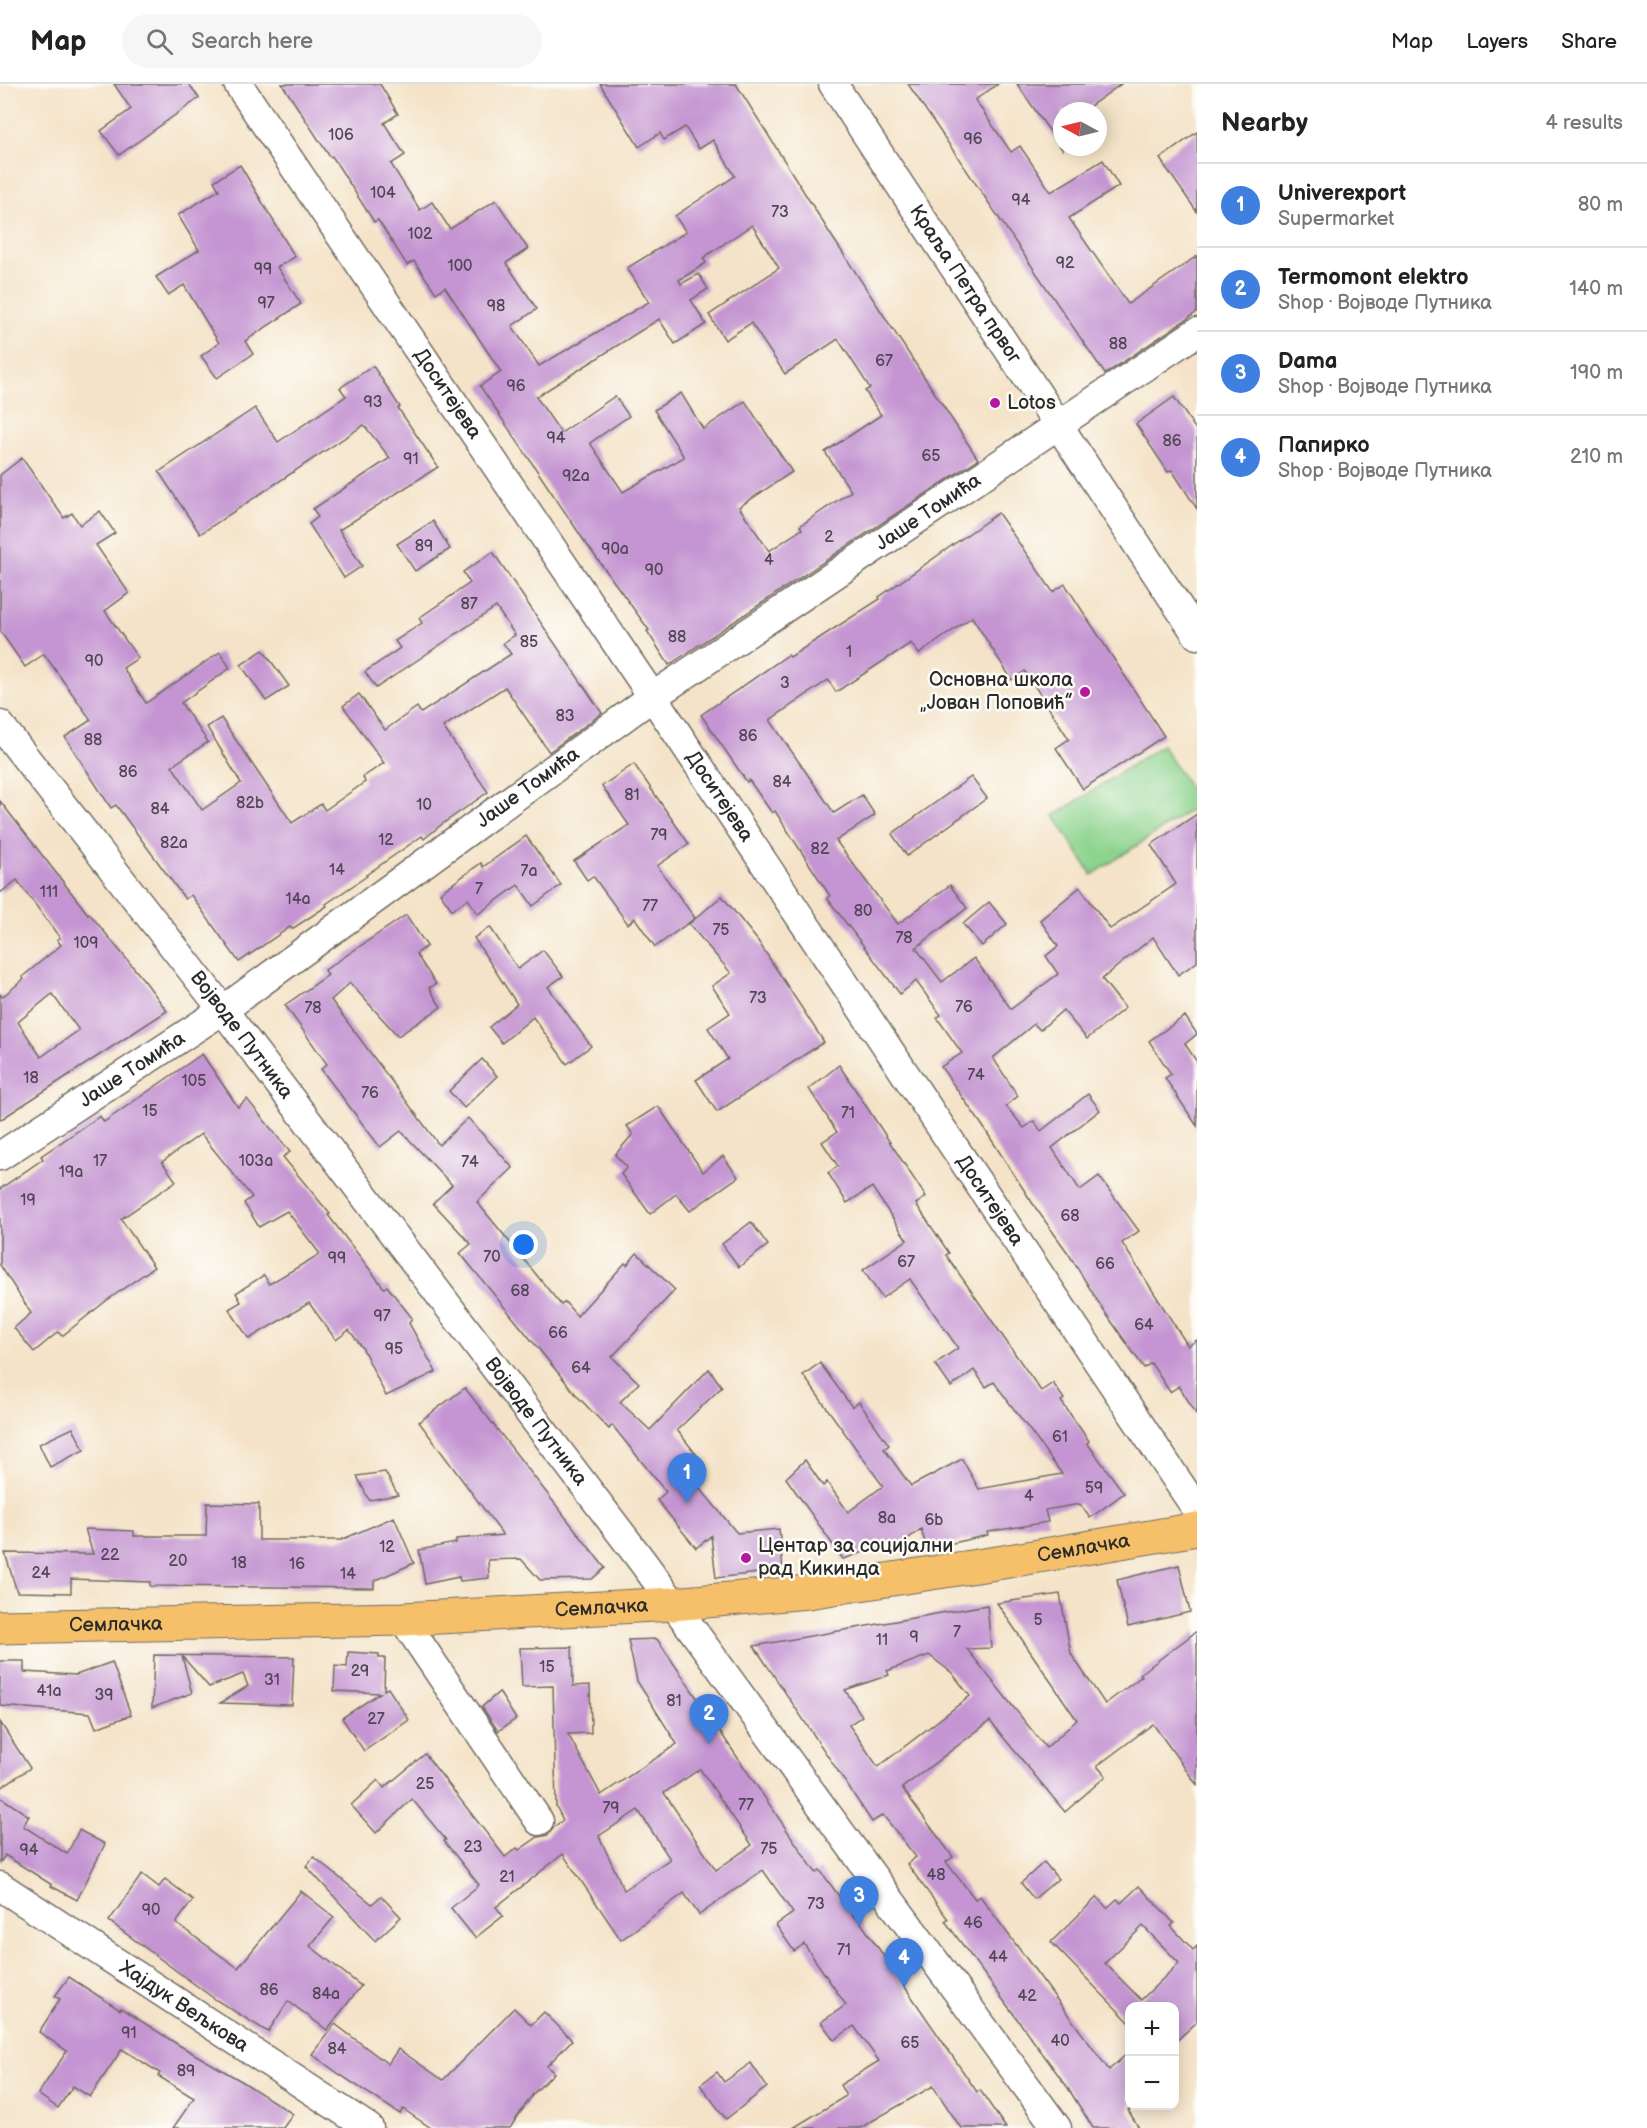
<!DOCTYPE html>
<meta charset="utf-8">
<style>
body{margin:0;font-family:"Balsamiq Sans",sans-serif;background:#f6f6f6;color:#222}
.controls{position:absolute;right:18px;bottom:18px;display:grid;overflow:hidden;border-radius:12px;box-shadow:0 3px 15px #0003}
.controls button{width:54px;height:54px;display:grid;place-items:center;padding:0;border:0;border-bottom:2px solid #e0e0e0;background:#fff;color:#222;font:30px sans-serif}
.compass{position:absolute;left:1053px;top:18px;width:54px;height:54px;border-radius:50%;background:#fff;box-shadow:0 3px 15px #0003;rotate:277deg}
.you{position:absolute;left:524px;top:1161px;width:21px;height:21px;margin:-15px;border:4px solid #fff;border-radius:50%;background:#1a73e8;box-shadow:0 0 0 9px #1a73e833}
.badge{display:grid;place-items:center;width:39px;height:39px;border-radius:50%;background:#b45309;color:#fff;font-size:20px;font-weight:700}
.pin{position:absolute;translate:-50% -50px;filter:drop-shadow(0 2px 3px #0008)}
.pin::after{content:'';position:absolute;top:32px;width:21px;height:18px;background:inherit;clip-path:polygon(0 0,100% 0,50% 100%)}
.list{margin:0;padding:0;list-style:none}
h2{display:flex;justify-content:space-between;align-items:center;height:78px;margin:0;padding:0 24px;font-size:26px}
h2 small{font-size:20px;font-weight:400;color:#767676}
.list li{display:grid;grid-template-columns:39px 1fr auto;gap:18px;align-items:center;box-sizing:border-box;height:84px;padding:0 24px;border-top:2px solid #e0e0e0}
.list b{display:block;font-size:22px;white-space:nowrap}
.list p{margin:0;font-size:20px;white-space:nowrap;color:#767676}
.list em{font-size:20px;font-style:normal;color:#767676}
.icon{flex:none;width:33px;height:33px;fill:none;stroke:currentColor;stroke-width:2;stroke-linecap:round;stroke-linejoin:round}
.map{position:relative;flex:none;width:1197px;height:2044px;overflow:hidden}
header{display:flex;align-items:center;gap:36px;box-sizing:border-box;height:84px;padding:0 30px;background:#fff;border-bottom:2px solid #e0e0e0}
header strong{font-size:28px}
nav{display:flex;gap:33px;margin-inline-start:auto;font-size:21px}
.search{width:420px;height:54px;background:#f6f6f6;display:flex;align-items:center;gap:15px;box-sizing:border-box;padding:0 21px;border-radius:33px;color:#767676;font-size:22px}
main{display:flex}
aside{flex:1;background:#fff}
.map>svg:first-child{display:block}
.grass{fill:#8cd38e;stroke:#5c7f5c;stroke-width:1.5}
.building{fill:#c495d2;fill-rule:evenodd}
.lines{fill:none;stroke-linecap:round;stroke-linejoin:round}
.minor-casing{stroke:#716b62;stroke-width:31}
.major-casing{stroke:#716b62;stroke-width:35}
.minor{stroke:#fff;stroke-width:28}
.major{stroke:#f6c06b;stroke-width:33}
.poi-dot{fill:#b5179e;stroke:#fdfcf7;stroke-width:2}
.labels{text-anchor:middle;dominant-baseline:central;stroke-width:5;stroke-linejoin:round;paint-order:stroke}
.number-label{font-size:16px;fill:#514655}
.street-label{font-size:20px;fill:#2b2b2b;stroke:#fdfcf7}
.poi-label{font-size:20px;fill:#2b2b2b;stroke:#fdfcf7;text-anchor:start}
</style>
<header>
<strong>Map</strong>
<div class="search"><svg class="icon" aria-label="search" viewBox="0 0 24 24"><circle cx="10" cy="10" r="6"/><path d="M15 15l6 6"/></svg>Search here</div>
<nav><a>Map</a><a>Layers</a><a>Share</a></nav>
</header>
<main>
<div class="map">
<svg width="1197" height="2044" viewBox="0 0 1197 2044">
<rect width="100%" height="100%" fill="#fdfcf7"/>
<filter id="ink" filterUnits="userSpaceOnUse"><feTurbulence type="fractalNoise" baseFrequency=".0167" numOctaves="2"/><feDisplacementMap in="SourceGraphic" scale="12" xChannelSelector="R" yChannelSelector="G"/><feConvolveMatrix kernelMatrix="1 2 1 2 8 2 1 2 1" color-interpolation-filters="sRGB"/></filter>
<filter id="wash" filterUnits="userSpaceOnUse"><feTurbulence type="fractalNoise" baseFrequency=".008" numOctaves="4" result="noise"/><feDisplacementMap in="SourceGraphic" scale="24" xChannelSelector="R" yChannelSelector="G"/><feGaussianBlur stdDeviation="1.35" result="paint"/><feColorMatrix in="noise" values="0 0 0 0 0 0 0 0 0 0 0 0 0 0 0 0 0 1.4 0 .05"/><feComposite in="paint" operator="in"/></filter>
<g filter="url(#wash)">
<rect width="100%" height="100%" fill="#f4e3c8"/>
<path class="grass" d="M1162,661L1197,715V722L1092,791L1054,732Z"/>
<g id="blocks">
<g class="building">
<path d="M114,0H189L199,14L119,71L101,47L131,25Z"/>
<path d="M282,0H380L398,30L384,39L405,71L391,80L420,126L432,118L450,145L496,116L528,165L506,179L537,225L512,242L539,282L649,218L627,184L686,148L675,132L735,92L713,56L699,65L685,43L664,56L660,49L639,63L600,0H736L831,151L978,375L669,581L647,547L649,546L585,458L480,302L501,288L445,203L436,209L414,177L407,181L378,136L374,138L332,72L330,73ZM752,141L779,184L709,231L725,256L751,239L785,290L838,255L870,304L865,307L881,331L825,368L851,407L800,442L802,445L769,467L739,423L792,388L745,317L703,345L681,309L654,326L684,373L623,408L590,359L629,332L615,312L561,349L536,313L659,235L675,260L706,240L691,216L708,205L699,190L681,200L679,196L706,179L703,174Z"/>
<path d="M908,0H998L975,16L1011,68L1020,62L1051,108L1103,76L1119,102L1069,134L1128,220L1197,172V228L1105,290Z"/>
<path d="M1017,0H1121L1083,27H1062V65Z"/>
<path d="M1197,48V128L1160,75Z"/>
<path d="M240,81L295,173L277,183L301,220L245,257L253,270L217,294L201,272L219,259L201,229L184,201L168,211L156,193L199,166L178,131L219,106L214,97Z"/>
<path d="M373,282L400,323L398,324L438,383L339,446L362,482L344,494L309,440L318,433L313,425L390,374L364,341L200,450L159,388L255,324L278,358L346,312L340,304Z"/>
<path d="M1174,313L1197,347V425L1172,386L1168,388L1136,340Z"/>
<path d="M22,374L64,434L72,429L80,441L100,427L115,449L96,461L129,509L105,527L138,574L123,584L146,619L220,568L230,584L181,619L208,658L172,682L202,726L241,699L207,643L221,634L292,739L321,720L325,726L365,698L363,693L384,679L343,622L359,610L385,646L417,623L421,629L511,570L503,559L515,551L496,523L376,604L365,588L400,564L395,557L422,539L419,534L470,499L463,488L493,468L602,629L549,668L505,603L443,643L488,708L441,741L424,755L422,752L366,791L367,792L326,820L327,822L292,845L290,843L239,878L191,811L185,815L116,721L111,724L65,653L91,636L44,570L25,583L0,547V391Z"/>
<path d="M998,429L1053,508L1065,500L1164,652L1083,705L1056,664L1069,655L1025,587L1012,596L972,533L919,570L911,559L836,608L828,596L770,636L834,729L862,711L875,731L836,757L898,840L950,801L967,824L916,864L942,898L974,874L1011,925L1058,890L1046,872L1058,862L1040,836L1080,803L1110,845L1176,800L1151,761L1197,730V878L1178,891L1153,853L1102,895L1125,924L1087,955L1063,926L1040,946L1034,940L993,974L1018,1012L1006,1022L1024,1044L1034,1037L1041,1047L1088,1010L1100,1026L1052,1064L1080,1106L1099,1092L1139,1147L1122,1159L1188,1262L1197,1256V1331L1179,1302L1170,1308L1151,1279L1144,1284L1102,1224L1068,1169L1035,1123L982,1041L941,983L962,969L937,934L941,931L916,897L900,910L827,814L830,812L775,727L772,729L749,696L747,698L701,631L788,571L790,573L880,515L879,513Z"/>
<path d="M433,437L450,465L415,487L397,460Z"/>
<path d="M263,566L289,602L266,617L241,581Z"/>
<path d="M634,680L689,760L657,782L695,834L655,863L635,834L628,840L593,792L587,796L574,777L629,741L602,702Z"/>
<path d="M971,693L987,714L907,772L892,750Z"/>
<path d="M0,717L88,830L89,829L147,900L167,927L0,1036V910L2,913L24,895L22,893L61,861L57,856L60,854L17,796L0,809ZM52,910L79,946L41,973L18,938Z"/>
<path d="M526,752L561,801L533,822L518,801L478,830L468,815L452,826L440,809L481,779L483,783Z"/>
<path d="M722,812L758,857L824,958L717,1028L696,996L728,975L708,944L730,929L712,902L731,889L689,840Z"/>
<path d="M989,818L1007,840L982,862L963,840Z"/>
<path d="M406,831L427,862L416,870L436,900L429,904L441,923L398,952L350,899L331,916L439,1061L468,1034L513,1084L477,1118L561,1221L565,1218L577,1232L625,1179L627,1181L637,1169L675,1206L612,1273L639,1299L620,1318L650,1346L709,1285L722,1303L677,1346L700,1375L685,1386L737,1449L779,1445L783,1486L716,1494L711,1452L696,1464L657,1416L666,1408L612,1341L609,1345L578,1313L460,1169L471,1160L433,1119L452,1101L401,1047L380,1063L321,985L327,980L285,921L328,891L325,886Z"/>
<path d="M490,843L518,885L543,866L563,892L548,903L591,962L567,980L533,933L502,959L489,943L517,920L474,854Z"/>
<path d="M1185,932L1197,950L1185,960L1197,978V1042L1165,994L1171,990L1149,957Z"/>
<path d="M202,970L238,1023L247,1015L290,1068L283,1073L330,1130L328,1131L384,1204L387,1202L412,1234L409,1239L436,1288L386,1312L362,1263L349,1246L336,1256L309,1219L249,1255L229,1225L241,1218L236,1209L264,1191L269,1200L320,1170L287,1127L259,1143L244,1119L252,1113L201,1050L162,1078L176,1097L121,1135L154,1183L106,1217L62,1252L58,1248L34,1268L14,1244L31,1229L0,1181V1105L43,1075L41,1072L100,1032L104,1038Z"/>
<path d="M482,975L497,992L464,1024L449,1007Z"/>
<path d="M839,981L926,1113L916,1120L949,1169L946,1171L1041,1307L1053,1299L1064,1315L1061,1317L1089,1357L1087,1359L1124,1409L1090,1434L1080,1420L1045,1426L1048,1438L987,1448L988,1451L927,1465L921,1445L890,1468L885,1461L843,1475L786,1394L805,1376L823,1402L827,1398L848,1428L883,1402L803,1291L820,1279L852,1323L859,1318L889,1361L884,1365L911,1402L962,1375L979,1405L1062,1390L994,1298L986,1303L974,1286L951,1303L935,1280L958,1264L910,1195L882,1214L863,1186L907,1156L872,1103L847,1119L828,1089L838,1082L822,1058L837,1048L809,1005Z"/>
<path d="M658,1022L703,1088L723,1072L738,1093L690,1127L676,1110L650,1130L621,1090L627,1083L615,1071L633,1050L627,1042Z"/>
<path d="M751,1138L768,1161L739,1183L722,1160Z"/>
<path d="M465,1304L605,1484L592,1495L540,1496L521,1475L488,1476L489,1494L460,1497L459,1493L425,1500L419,1466L456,1459V1455L503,1451L419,1338Z"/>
<path d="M73,1344L84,1366L50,1383L39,1360Z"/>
<path d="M385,1388L398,1411L369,1416L357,1392Z"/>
<path d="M207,1419L259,1420V1456H341L394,1433L414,1479L374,1497V1504L150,1502V1498L71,1495V1509L17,1508L5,1469L93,1470L85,1445L134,1447V1452H206Z"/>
<path d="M1179,1481L1190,1528L1128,1543L1117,1496Z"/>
<path d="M1060,1510L1071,1570L1105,1620L1142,1592L1140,1590L1197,1547V1701L1153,1640L1097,1682L1106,1692L1065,1728L990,1637L902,1704L953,1773L946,1778L975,1815L980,1812L1109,1986L1130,1967V2025L1128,2026L1139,2044H1093L1068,2004L945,1837L948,1835L907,1780L916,1773L883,1731L872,1738L754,1562L987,1521L991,1564L967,1565L1046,1664L1077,1636L997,1519ZM929,1571L952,1589L970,1612L878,1683L849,1641L862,1632L845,1606L889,1591L887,1587Z"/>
<path d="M657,1555L816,1789L820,1786L855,1834L857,1833L977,2008L980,2006L1006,2044H961L933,2002L860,2044H793L846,2012L840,2001L879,1977L854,1942L834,1956L821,1938L846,1921L804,1860L794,1867L776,1841L793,1829L763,1786L699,1831L684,1809L621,1856L563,1770L496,1823L503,1832L475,1854L451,1824L479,1801L444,1757L446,1756L412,1715L376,1749L351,1721L378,1696L384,1704L425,1670L505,1773L517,1764L519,1766L538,1753L548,1751L554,1743L563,1736L556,1722L553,1602L522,1603L520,1564L572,1563L573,1602L590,1601L591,1649L568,1650L601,1711L677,1660L637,1597L628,1556ZM700,1685L752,1761L716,1786L664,1709ZM638,1726L670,1775L624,1806L599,1752Z"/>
<path d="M348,1568L379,1570V1574H385L384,1606L388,1604L409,1636L364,1667L342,1634L380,1609L334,1607L335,1582L347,1583Z"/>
<path d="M154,1571L294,1573L292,1621L220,1619L248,1602L243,1590L209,1603L182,1572L192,1609L152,1624Z"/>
<path d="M0,1577H24V1588L76,1591L112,1578L131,1631L96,1644L90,1629L0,1622Z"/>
<path d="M499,1608L516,1635L498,1647L482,1623Z"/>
<path d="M0,1638L30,1684L0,1704Z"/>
<path d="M0,1713L29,1732L23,1742L67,1770L79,1746L105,1760L77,1816L51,1802L52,1801L5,1771L0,1779Z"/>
<path d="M314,1773L372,1820L381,1812L401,1833L375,1857L306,1782Z"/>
<path d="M1044,1778L1058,1795L1034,1815L1021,1799Z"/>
<path d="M142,1790L159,1803L165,1795L193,1816L176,1839L238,1884L301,1807L334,1833L310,1862L361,1902L327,1946L288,1917L268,1948L216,1916L109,1837Z"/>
<path d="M1139,1802L1174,1839L1171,1842L1193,1866L1197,1862V1938L1174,1959V1923H1130V1939L1051,1858L1097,1813L1107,1824L1117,1815L1121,1819ZM1143,1842L1179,1879L1141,1916L1105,1879Z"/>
<path d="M69,1893L120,1926L121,1924L177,1960L243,1998L293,2030L283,2044H173L194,2014L158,1992L160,1989L122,1965L90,2013L73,2002L58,2024L38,2010L67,1967L39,1948L60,1915L55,1912Z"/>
<path d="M514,1924L531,1941L544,1928L572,1956L547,1982L554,1989L533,2010L510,2044H431L403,2025L400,2030L339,1990L312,1970L335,1940L388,1980L398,1965L443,1996Z"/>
<path d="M751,1979L767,2003L726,2035L700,2001L717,1988L724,1998Z"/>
</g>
</g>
</g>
<g filter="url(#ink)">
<use href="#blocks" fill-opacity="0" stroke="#716b62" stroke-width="1.5"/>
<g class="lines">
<g class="minor-casing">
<g id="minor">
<path id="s1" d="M238,0L673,643L1197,1426"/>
<path id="s2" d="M833,0L1197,551"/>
<path id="s3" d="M0,641L223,926L642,1477L1057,2044"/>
<path id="s4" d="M0,1072L223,926L652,613L1197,248"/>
<path d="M403,1535L539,1737"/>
<path id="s5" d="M0,1802L369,2044"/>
</g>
</g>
<g class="major-casing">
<g id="major">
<path id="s6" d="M0,1543L403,1535L673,1520L808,1508L1003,1478L1197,1445"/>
</g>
</g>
<use href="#minor" class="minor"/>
<use href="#major" class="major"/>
</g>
</g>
<g class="poi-dot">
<circle cx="995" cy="319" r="6"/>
<circle cx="1085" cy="608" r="6"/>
<circle cx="746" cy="1474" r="6"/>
</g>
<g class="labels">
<g class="number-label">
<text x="341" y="51">106</text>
<text x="973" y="55">96</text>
<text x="383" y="109">104</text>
<text x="1021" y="116">94</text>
<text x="780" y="128">73</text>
<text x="420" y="150">102</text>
<text x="1065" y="179">92</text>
<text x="460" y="182">100</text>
<text x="263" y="185">99</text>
<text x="266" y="219">97</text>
<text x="496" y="222">98</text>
<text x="1118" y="260">88</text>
<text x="884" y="277">67</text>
<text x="516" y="302">96</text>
<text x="373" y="318">93</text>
<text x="556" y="354">94</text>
<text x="1172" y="357">86</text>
<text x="931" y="372">65</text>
<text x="411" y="375">91</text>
<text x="576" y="392">92a</text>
<text x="829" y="453">2</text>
<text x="424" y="462">89</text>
<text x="615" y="465">90a</text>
<text x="769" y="476">4</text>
<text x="654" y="486">90</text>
<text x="469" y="520">87</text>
<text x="677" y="553">88</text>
<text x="529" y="558">85</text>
<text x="849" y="568">1</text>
<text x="94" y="577">90</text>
<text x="785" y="599">3</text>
<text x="565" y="632">83</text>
<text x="748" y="652">86</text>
<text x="93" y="656">88</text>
<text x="128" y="688">86</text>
<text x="782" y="698">84</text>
<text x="632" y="711">81</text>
<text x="250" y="719">82b</text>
<text x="424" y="721">10</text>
<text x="160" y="725">84</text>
<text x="659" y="751">79</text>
<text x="386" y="756">12</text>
<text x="174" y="759">82a</text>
<text x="820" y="765">82</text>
<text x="337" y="786">14</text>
<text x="529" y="787">7a</text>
<text x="479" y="805">7</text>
<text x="49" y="808">111</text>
<text x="298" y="815">14a</text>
<text x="650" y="822">77</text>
<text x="863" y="827">80</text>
<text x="721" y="846">75</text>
<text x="904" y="854">78</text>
<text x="86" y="859">109</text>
<text x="758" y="914">73</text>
<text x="964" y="923">76</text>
<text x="313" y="924">78</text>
<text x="976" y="991">74</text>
<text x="31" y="994">18</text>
<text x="194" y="997">105</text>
<text x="370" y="1009">76</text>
<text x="150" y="1027">15</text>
<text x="848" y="1029">71</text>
<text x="100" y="1077">17</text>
<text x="256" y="1077">103a</text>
<text x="470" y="1078">74</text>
<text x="71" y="1088">19a</text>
<text x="28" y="1116">19</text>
<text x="1070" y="1132">68</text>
<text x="492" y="1173">70</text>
<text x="337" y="1174">99</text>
<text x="906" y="1178">67</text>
<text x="1105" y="1180">66</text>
<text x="520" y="1207">68</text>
<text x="382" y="1232">97</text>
<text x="1144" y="1241">64</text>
<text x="558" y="1249">66</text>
<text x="394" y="1265">95</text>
<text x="581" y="1284">64</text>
<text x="1060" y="1353">61</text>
<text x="1094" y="1404">59</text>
<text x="1029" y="1412">4</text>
<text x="887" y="1434">8a</text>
<text x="934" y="1436">6b</text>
<text x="387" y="1463">12</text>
<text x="110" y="1471">22</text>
<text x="178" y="1477">20</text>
<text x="239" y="1479">18</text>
<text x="297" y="1480">16</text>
<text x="41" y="1489">24</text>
<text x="348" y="1490">14</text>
<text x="1038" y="1536">5</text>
<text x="957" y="1548">7</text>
<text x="914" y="1553">9</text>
<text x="882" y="1556">11</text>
<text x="547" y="1583">15</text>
<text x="360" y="1587">29</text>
<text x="272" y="1596">31</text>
<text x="49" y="1607">41a</text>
<text x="104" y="1611">39</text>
<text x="674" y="1617">81</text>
<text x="376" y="1635">27</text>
<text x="425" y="1700">25</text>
<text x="746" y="1721">77</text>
<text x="611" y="1724">79</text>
<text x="473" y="1763">23</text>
<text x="769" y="1765">75</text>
<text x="29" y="1766">94</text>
<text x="936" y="1791">48</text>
<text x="507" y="1793">21</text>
<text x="816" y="1820">73</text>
<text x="151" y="1826">90</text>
<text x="973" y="1839">46</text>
<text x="844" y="1866">71</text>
<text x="998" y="1873">44</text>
<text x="269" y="1906">86</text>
<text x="326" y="1910">84a</text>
<text x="1027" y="1912">42</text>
<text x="129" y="1949">91</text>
<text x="1060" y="1957">40</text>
<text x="910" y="1959">65</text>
<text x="337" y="1965">84</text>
<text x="186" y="1987">89</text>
</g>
<g class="street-label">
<text stroke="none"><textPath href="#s2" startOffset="240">Краља Петра првог</textPath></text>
<text stroke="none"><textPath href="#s1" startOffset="374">Доситејева</textPath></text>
<text stroke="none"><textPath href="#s4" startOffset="1130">Јаше Томића</textPath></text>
<text stroke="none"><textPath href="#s4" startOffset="644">Јаше Томића</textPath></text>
<text stroke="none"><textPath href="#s1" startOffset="860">Доситејева</textPath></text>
<text stroke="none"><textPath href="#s3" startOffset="393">Војводе Путника</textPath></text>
<text stroke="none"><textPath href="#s4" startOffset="158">Јаше Томића</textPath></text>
<text stroke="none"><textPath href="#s1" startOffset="1346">Доситејева</textPath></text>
<text stroke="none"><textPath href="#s3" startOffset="879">Војводе Путника</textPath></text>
<text stroke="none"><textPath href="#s6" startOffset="1088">Семлачка</textPath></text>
<text stroke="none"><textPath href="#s6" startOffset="602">Семлачка</textPath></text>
<text stroke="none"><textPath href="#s6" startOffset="116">Семлачка</textPath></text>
<text stroke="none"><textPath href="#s5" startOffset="220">Хајдук Вељкова</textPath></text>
</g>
<g class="poi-label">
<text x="1007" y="319">Lotos</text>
<text x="1073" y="596" text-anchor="end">Основна школа<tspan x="1073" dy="23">„Јован Поповић”</tspan></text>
<text x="758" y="1462">Центар за социјални<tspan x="758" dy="23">рад Кикинда</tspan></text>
</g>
</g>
</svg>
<div class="controls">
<button>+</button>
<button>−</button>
</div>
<svg class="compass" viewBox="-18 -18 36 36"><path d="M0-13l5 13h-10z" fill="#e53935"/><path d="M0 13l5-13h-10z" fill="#767676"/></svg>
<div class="you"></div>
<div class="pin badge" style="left:687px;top:1419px;background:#3f7fe0">1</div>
<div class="pin badge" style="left:709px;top:1660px;background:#3f7fe0">2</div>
<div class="pin badge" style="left:859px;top:1842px;background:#3f7fe0">3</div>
<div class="pin badge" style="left:904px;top:1904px;background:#3f7fe0">4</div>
</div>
<aside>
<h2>Nearby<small>4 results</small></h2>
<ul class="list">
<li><span class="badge" style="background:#3f7fe0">1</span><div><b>Univerexport</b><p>Supermarket</p></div><em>80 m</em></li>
<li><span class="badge" style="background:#3f7fe0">2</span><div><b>Termomont elektro</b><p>Shop · Војводе Путника</p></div><em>140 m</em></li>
<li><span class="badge" style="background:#3f7fe0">3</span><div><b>Dama</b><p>Shop · Војводе Путника</p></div><em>190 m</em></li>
<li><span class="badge" style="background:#3f7fe0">4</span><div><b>Папирко</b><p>Shop · Војводе Путника</p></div><em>210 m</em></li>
</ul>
</aside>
</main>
